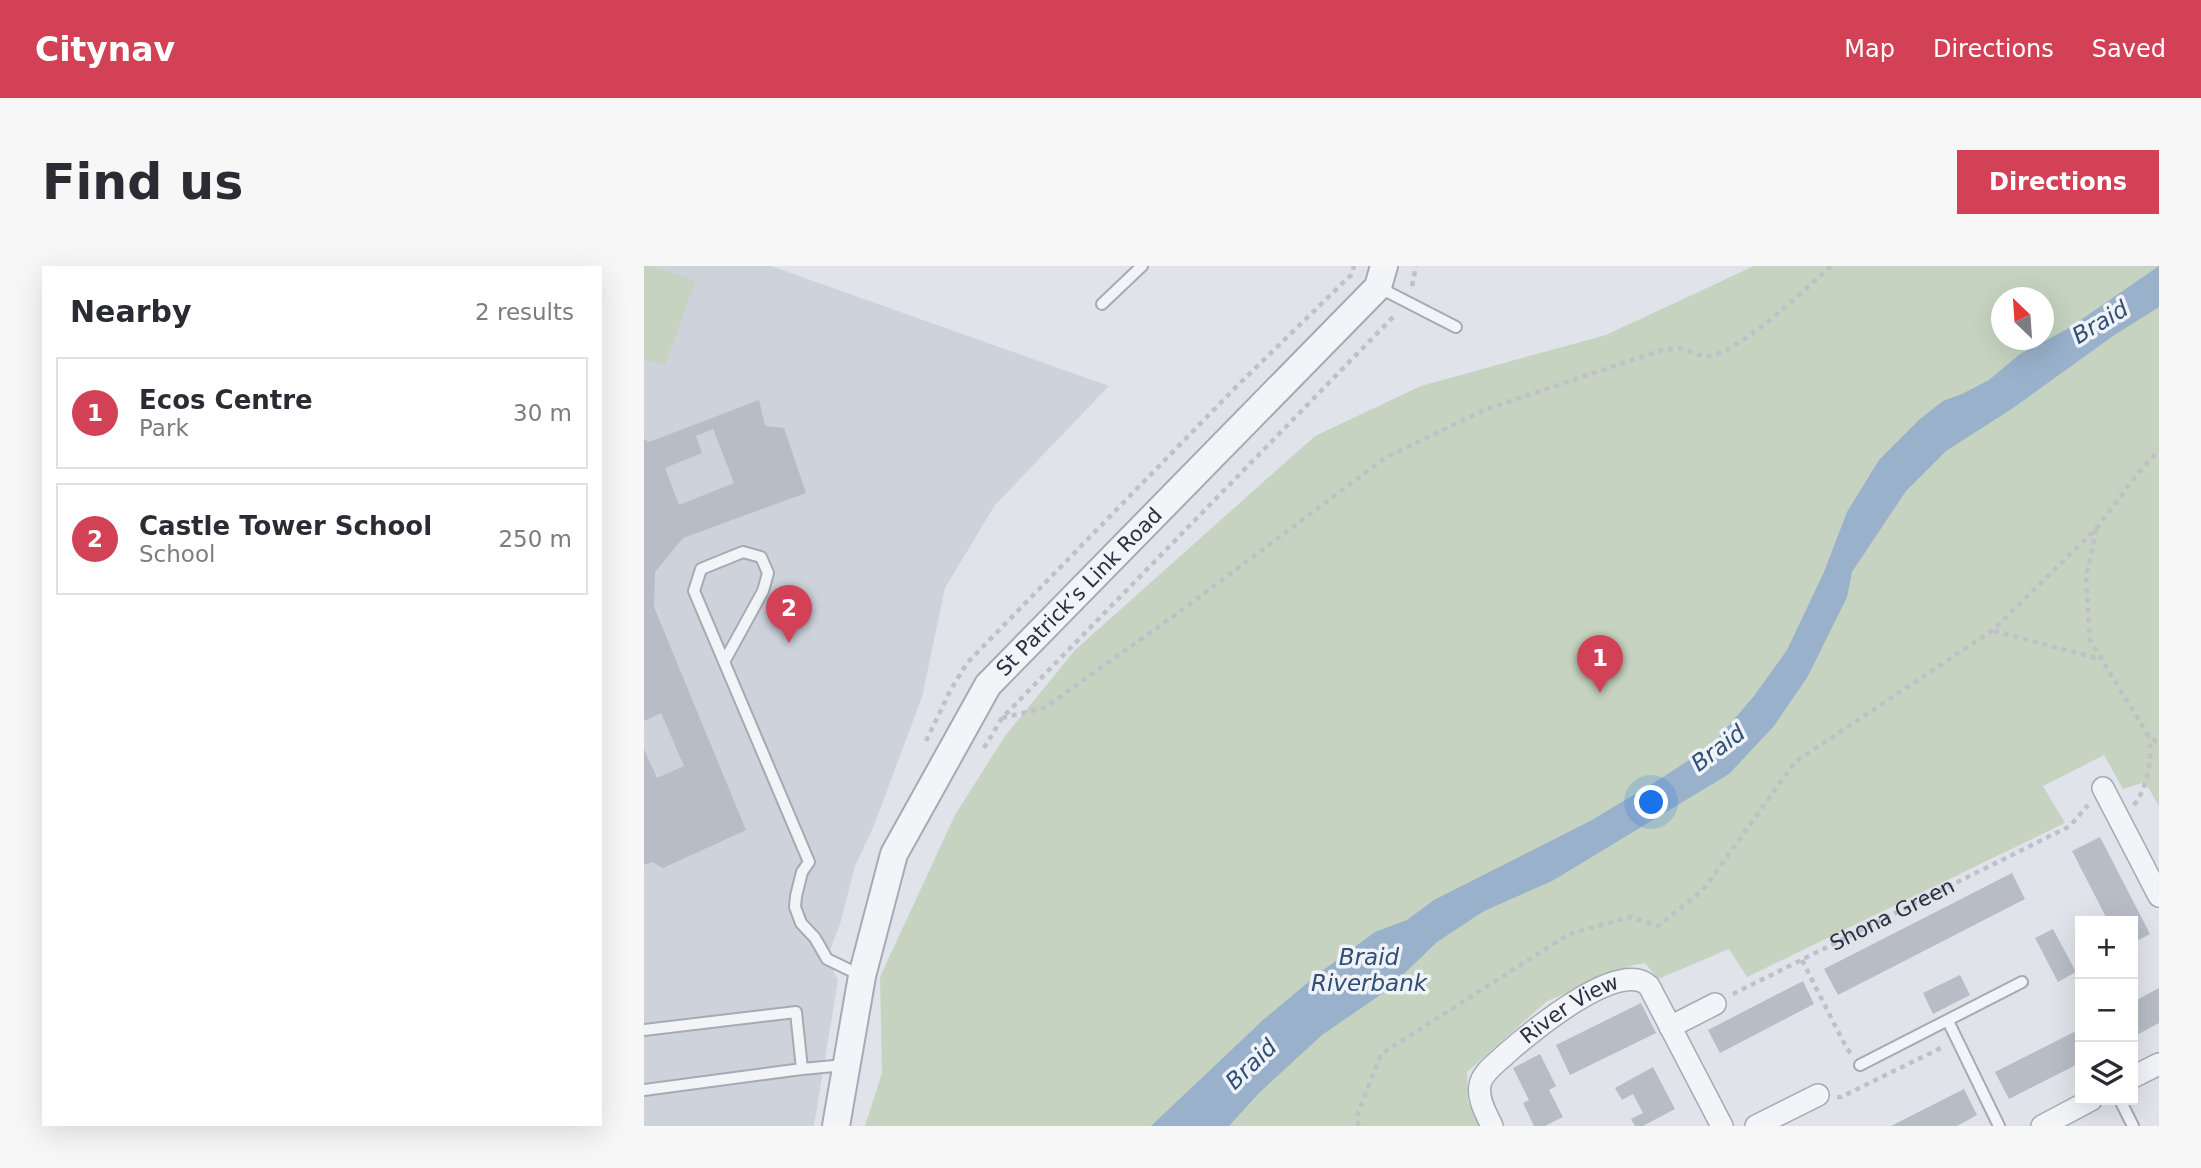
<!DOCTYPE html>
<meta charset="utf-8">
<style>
body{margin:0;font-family:"DejaVu Sans",sans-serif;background:#f7f7f7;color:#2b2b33}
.controls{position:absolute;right:21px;bottom:21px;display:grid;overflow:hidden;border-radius:0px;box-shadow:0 7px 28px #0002}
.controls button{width:63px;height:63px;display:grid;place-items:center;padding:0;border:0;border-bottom:2px solid #e1e1e2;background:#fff;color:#2b2b33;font:35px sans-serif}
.compass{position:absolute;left:1347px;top:21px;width:63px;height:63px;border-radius:50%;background:#fff;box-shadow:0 7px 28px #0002;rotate:335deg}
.you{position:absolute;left:1008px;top:537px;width:24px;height:24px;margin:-18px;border:5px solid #fff;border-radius:50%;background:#1a73e8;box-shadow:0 0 0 10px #1a73e833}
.badge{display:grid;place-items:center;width:46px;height:46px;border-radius:50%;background:#d24155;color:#fff;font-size:23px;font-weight:700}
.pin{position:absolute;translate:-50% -58px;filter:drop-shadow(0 2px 4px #0008)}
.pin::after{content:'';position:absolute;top:37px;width:24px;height:21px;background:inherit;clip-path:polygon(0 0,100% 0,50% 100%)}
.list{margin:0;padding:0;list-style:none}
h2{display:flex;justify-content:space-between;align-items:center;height:91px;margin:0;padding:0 28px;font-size:30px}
h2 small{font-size:23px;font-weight:400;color:#7c7c81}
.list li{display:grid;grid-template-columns:46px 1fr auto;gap:21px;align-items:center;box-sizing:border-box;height:112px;margin:0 14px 14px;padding:0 14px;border:2px solid #e1e1e2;border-radius:0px}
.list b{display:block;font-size:26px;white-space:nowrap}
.list p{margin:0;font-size:23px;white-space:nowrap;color:#7c7c81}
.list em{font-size:23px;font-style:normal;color:#7c7c81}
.icon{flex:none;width:38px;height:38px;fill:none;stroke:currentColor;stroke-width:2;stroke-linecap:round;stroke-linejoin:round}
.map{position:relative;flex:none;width:1515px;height:860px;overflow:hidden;border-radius:0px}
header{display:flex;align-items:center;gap:42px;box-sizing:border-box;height:98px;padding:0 35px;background:#d24155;color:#fff}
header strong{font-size:33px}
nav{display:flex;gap:38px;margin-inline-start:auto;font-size:24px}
.intro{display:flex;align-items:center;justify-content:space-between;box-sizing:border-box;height:168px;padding:0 42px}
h1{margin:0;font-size:49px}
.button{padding:18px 32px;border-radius:0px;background:#d24155;color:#fff;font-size:24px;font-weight:700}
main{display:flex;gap:42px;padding:0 42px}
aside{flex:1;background:#fff;border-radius:0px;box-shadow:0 7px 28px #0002}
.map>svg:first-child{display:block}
.built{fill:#ced2db}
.green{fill:#c5d3c0;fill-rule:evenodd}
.water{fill:#99b1cb}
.building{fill:#b7bcc6;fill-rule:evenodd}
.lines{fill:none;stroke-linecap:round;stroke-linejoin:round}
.service-casing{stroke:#a5aab3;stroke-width:14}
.minor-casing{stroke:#a5aab3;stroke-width:24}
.tertiary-casing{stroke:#a5aab3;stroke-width:30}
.path{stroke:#bec1c8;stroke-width:4.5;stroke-dasharray:5 5;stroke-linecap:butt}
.service{stroke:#f3f4f7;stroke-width:10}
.minor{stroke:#f3f4f7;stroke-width:21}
.tertiary{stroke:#f3f4f7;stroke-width:26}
.labels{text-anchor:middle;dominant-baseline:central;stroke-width:7;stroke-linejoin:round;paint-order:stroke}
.street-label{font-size:21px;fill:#283141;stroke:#eff2f7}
.water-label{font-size:23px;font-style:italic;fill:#314f76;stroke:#eff2f7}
</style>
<header>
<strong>Citynav</strong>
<nav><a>Map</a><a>Directions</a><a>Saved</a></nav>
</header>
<div class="intro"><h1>Find us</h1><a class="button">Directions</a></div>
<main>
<aside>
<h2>Nearby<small>2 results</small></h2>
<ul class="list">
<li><span class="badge">1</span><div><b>Ecos Centre</b><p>Park</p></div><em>30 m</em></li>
<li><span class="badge">2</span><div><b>Castle Tower School</b><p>School</p></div><em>250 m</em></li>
</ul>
</aside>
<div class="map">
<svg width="1515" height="860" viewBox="0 0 1515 860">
<rect width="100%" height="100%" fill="#e0e3e9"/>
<path class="built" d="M0,0H127L465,120L351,239L301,322L278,431L229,562L211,600L196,658L183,692L194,714L170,860H0Z"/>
<g class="green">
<path d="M0,0H7L51,15L21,100L0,93Z"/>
<path d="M1110,0H1515V540L1501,516L1479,523L1460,489L1399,520L1421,557L1103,711L1085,683L1014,713L1001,697L989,699L903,735L823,806L824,836L836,860H221L238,807L236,711L311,549L361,470L431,384L671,170L777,120L962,69ZM1358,32H1400V74H1358Z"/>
</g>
<path class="water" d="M1515,0V41L1469,70L1369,142L1302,185L1262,225L1208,306L1203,331L1164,410L1130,460L1085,508L908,615L840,645L793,676L742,725L678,769L615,827L585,860H507L619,754L674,708L731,666L763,654L790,634L948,554L1016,513L1068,479L1110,430L1143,384L1180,306L1203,246L1235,194L1276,153L1299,135L1318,128L1345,114L1376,88L1425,62Z"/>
<g class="building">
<path d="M115,134L121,160L140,162L162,227L39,272L11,306L10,341L102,564L19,602L8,596L0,599V483L13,512L40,500L17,447L0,455V173L5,176ZM69,163L90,217L35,239L21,202L58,187L52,170Z"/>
<path d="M1456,571L1506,668L1489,677V655H1464L1428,585Z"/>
<path d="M1368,607L1381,633L1194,729L1180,703Z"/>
<path d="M1409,663L1432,706L1414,716L1391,672Z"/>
<path d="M1316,709L1326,729L1289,748L1279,727Z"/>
<path d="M1159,715L1170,738L1076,787L1064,764Z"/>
<path d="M1515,722V757L1489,771V736Z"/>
<path d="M997,737L1012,767L926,809L912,779Z"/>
<path d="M1436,763V797L1365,833L1351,806Z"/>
<path d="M896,788L912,820L905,824L919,851L901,860H890L879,837L885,834L869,802Z"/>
<path d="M1009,801L1031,843L999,860H991L987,853L999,847L989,828L978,834L971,822Z"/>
<path d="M1320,823L1333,849L1313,860H1247Z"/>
</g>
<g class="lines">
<g class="service-casing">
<g id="service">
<path d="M734,21L812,61"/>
<path d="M458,38L498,0"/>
<path d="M80,396L119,325L124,307L117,291L99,286L57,303L50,325L165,596L158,606L152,630L151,641L157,657L171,672L183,693L218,710"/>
<path d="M1304,755L1355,860"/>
<path d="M0,764L152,746L158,803L0,824"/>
<path d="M1216,799L1378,716"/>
<path d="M158,803L201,799"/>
<path d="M1476,834L1489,860"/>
</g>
</g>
<g class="minor-casing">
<g id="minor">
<path d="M1459,522L1515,630"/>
<path d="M1026,761L1071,738"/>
<path d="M1489,811L1515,798"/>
<path id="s2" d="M848,860C843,849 833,833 836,819C838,806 854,796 863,787C886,767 976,691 1005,720L1078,860"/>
<path d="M1112,860L1174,829"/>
<path d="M1398,860L1447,834"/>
</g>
</g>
<g class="tertiary-casing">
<g id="tertiary">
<path id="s3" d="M192,860L218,710L250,588L344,419L734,21L740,0"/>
</g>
</g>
<g class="path">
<path d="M768,20L772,0"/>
<path d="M1452,263L1442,312L1446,374L1505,471L1515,477"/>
<path d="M1350,365L1456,393"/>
<path d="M358,452L400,442L531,349L741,192L840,144L1018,84C1024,84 1033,81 1039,83C1050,86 1058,93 1070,89C1100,81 1163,22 1187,0"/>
<path d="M282,475L306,425L323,397L595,118L707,9L710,0"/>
<path d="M340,482L358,452L752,48"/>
<path d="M1490,539C1504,520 1508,495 1505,471"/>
<path d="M1158,694L1202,781L1207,788"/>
<path id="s1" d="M1089,728L1426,560L1444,539"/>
<path d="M1193,831H1197L1301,780"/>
<path d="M714,860V847L737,788L925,668L986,651L1014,660L1059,624L1151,496L1349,364L1452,263L1495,206L1515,184"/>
</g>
<use href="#service" class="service"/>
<use href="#minor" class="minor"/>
<use href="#tertiary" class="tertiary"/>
</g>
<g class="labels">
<g class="street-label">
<text stroke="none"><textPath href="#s3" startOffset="602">St Patrick’s Link Road</textPath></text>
<text stroke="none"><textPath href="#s1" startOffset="178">Shona Green</textPath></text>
<text stroke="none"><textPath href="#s2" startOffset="163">River View</textPath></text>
</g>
<g class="water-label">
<text transform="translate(1456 56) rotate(-31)">Braid</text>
<text transform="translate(1074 482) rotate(-37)">Braid</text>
<text x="725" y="691">Braid<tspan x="725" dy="26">Riverbank</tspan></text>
<text transform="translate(607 798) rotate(-44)">Braid</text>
</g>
</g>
</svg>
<div class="controls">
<button>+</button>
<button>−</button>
<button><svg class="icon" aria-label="layers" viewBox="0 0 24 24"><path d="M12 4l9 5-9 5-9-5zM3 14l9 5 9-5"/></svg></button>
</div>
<svg class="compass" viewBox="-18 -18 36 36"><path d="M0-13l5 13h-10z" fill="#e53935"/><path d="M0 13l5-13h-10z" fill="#7c7c81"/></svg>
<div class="you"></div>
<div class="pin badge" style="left:956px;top:427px">1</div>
<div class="pin badge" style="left:145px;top:377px">2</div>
</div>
</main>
